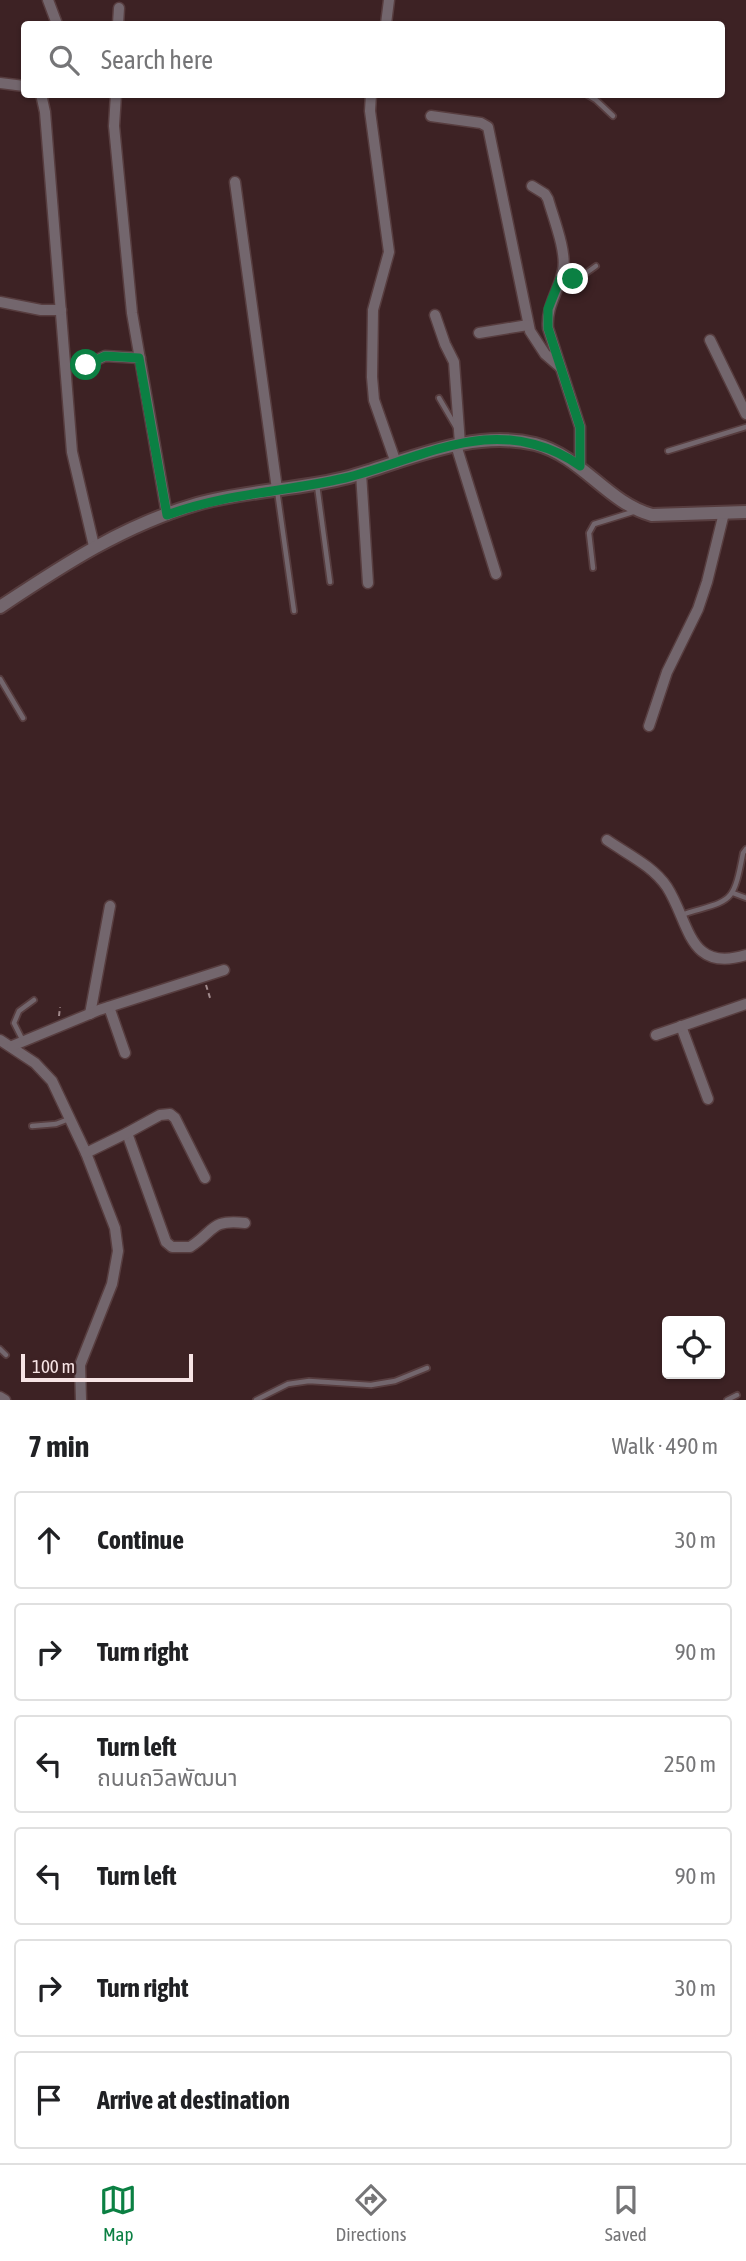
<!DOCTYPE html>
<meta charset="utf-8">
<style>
body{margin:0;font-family:"Asap Condensed","Noto Sans Thai",sans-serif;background:#f6f6f6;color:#202124}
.controls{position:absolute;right:21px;bottom:21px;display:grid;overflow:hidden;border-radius:7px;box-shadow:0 2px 5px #0004}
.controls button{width:63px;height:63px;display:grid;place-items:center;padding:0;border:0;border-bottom:2px solid #e0e0e0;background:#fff;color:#202124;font:35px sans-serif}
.scale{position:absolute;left:21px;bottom:18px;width:172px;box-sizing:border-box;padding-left:7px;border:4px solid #f7e4e5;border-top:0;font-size:19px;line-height:24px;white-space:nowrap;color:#f7e4e5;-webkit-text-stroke:5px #3d2224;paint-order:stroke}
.stop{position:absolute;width:21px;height:21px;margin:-16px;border:5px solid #0b8043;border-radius:50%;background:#fff}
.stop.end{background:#0b8043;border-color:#fff;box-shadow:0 2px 7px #0008}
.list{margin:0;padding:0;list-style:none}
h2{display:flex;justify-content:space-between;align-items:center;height:91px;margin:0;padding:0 28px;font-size:30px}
h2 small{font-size:23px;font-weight:400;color:#757577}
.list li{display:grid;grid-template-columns:46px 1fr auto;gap:21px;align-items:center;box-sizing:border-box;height:98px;margin:0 14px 14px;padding:0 14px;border:2px solid #e0e0e0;border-radius:7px}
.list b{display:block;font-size:26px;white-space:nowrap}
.list p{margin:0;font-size:23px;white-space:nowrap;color:#757577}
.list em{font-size:23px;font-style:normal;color:#757577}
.icon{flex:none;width:38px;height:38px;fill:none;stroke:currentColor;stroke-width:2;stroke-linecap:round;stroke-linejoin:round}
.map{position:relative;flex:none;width:746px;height:1400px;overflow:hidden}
.search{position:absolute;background:#fff;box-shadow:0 2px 5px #0004;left:21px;right:21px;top:21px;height:77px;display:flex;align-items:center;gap:18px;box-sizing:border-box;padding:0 24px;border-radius:7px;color:#757577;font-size:26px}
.sheet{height:763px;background:#fff}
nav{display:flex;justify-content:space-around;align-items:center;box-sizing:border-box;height:98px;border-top:2px solid #e0e0e0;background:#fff;font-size:19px;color:#757577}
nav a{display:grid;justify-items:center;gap:4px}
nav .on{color:#0b8043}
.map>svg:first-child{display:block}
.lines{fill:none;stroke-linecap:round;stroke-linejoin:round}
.service-casing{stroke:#573d3f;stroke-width:8}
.minor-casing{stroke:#573d3f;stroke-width:13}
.tertiary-casing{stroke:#573d3f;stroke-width:16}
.path{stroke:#a18a8c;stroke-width:2;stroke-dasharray:5 3.5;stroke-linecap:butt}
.service{stroke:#73666d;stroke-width:4.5}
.minor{stroke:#73666d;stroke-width:10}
.tertiary{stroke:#73666d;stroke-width:12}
.route{stroke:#0b8043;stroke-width:9}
</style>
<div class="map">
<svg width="746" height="1400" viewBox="0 0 746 1400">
<rect width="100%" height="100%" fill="#3d2224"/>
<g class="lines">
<g class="service-casing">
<g id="service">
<path d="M586,94L596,100L613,116"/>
<path d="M562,279L582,276L596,266"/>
<path d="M439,398L456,427"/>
<path d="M668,451L746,427"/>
<path d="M317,485L330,582"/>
<path d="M277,490L294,611"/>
<path d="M593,568L589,533L594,524L636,511"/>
<path d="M0,679L23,718"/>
<path d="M733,893L746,898"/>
<path d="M681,915C731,899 733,907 743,853L746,849"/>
<path d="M23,1041L14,1023L19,1011L34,1000"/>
<path d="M32,1126L56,1124L69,1119"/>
<path d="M0,1349L6,1355"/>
<path d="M256,1400L288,1384L309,1381L371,1385L395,1381L427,1368"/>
<path d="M727,1400L737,1395"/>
</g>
</g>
<g class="minor-casing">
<g id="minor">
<path d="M48,0L57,24"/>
<path d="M118,24L119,8"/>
<path d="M386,24L389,0"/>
<path d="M0,83L24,86"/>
<path d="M41,94L45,112L72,452L94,546"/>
<path d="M116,94L114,126L132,313L167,515"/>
<path d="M371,94L370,111L389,252L373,310L372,377L374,400L396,463"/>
<path d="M431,116L481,123L488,127L530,331L545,354L560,367"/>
<path d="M235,182L277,489"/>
<path d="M532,186L545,194L548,199C553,217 567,252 563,270C559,291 546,306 548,328L580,427V466"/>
<path d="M0,302L41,310H61"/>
<path d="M435,315L445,344L454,362L460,444"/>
<path d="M479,333L528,325"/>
<path d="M710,340L746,414"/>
<path d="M86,365L105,356L140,358"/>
<path d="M456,445L496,574"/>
<path d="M361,473L368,583"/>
<path d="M649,726L667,672L698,609L707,582L724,513"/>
<path d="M607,840C627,854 653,866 667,887C690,923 688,973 746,955"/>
<path d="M109,1007L125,1053"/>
<path d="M90,1014L110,906"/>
<path d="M681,1026L708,1099"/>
<path d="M656,1035L746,1004"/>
<path d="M0,1040L35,1063L52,1081L86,1153L115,1228L118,1251L112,1284L80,1365L81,1400"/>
<path d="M12,1046L99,1010L224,970"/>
<path d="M127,1133L166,1242L172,1247H190C215,1231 210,1219 245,1223"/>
<path d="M86,1153L127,1133L160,1115L170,1114L175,1118L205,1178"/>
<path d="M0,1397L5,1400"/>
</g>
</g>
<g class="tertiary-casing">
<path id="tertiary" d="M0,607C63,565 124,525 197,504C247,490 299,490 349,477C409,460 472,429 535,444C582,456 606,502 652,515L746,512"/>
</g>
<g class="path">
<path d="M206,985L211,1001"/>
<path d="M59,1016L60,1007"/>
</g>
<use href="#service" class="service"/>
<use href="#minor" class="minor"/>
<use href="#tertiary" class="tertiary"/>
</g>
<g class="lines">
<path class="route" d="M86,365L105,356L139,358L167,515C226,493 285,492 345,478C390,467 438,444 484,440C517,437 553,446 580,466V427L548,328V309L560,279H573"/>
</g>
</svg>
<div class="controls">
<button><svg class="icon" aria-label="locate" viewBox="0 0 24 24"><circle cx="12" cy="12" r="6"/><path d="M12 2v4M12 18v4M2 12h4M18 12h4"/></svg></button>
</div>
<div class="scale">100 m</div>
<div class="stop" style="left:86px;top:365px"></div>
<div class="stop end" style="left:573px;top:279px"></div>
<div class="search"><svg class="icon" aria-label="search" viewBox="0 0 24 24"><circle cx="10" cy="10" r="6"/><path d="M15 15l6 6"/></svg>Search here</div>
</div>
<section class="sheet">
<h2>7 min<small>Walk · 490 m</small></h2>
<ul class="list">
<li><svg class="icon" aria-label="ahead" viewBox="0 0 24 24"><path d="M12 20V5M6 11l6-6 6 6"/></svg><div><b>Continue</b></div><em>30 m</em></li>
<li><svg class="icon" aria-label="right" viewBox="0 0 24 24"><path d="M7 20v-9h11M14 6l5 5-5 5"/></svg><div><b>Turn right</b></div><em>90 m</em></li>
<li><svg class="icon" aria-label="left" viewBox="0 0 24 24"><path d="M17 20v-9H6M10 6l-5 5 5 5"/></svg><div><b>Turn left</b><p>ถนนถวิลพัฒนา</p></div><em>250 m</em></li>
<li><svg class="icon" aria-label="left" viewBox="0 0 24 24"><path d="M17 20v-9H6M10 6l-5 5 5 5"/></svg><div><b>Turn left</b></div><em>90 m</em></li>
<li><svg class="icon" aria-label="right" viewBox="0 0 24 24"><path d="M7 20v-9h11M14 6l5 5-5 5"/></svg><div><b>Turn right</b></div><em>30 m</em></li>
<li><svg class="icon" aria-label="arrive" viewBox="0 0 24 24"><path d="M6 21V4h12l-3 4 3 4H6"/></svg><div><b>Arrive at destination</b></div></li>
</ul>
</section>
<nav>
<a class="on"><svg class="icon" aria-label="map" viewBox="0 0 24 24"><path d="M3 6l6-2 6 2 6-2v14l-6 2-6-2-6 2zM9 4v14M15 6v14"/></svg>Map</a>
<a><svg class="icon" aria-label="directions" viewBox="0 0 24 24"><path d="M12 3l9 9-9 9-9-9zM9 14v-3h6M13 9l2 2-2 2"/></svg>Directions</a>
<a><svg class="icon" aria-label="saved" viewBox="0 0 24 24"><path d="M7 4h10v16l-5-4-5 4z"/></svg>Saved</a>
</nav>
